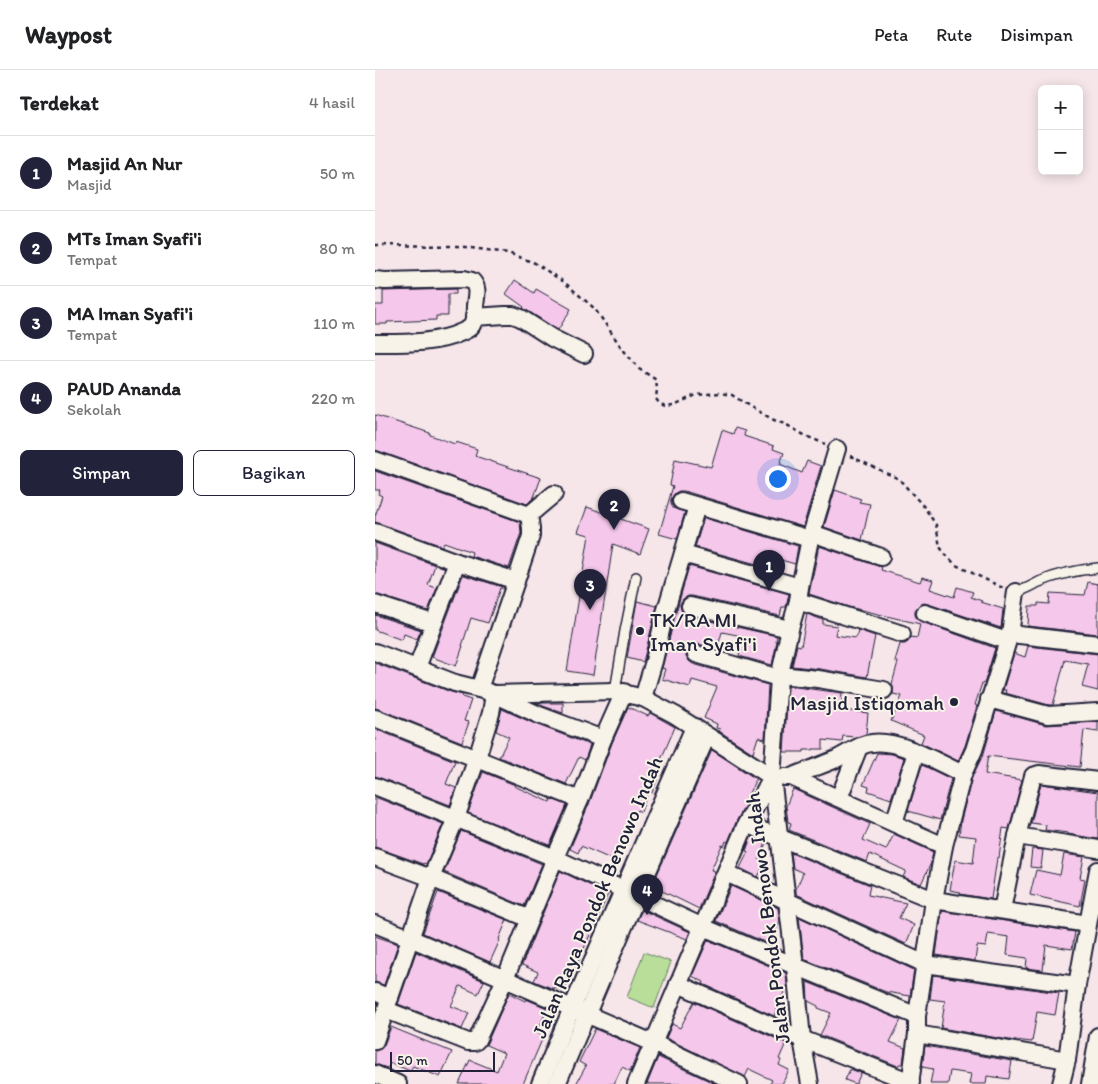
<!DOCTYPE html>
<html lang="id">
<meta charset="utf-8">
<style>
body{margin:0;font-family:Itim,sans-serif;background:#f6f6f6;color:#202124}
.controls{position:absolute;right:15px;top:15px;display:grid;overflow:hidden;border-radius:8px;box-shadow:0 2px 12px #0003}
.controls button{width:45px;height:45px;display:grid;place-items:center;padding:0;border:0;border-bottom:1px solid #e0e0e0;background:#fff;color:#202124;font:25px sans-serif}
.scale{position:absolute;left:15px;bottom:12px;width:105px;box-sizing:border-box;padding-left:5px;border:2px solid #22223b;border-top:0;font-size:14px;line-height:18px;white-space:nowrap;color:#22223b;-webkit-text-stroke:4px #f7f3e8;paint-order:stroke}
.you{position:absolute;left:402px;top:408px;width:18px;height:18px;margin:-12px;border:4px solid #fff;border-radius:50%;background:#1a73e8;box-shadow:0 0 0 8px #1a73e833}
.badge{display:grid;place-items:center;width:32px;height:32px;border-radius:50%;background:#22223b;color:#fff;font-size:16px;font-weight:700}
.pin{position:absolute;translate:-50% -41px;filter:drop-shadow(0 1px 2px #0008)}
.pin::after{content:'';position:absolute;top:26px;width:18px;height:15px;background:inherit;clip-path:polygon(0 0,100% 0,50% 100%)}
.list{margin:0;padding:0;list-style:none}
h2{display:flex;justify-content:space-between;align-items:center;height:65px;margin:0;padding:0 20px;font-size:21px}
h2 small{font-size:16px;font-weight:400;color:#757577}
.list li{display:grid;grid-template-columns:32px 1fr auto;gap:15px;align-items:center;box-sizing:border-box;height:75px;padding:0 20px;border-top:1px solid #e0e0e0}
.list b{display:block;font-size:19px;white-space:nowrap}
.list p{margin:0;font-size:16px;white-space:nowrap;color:#757577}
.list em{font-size:16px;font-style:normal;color:#757577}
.actions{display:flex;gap:10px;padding:15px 20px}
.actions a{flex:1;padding:11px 0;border:1px solid #22223b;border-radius:8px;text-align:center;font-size:18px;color:#22223b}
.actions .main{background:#22223b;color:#fff}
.map{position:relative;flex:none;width:723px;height:1014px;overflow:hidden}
header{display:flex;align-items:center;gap:30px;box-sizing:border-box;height:70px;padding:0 25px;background:#fff;border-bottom:1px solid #e0e0e0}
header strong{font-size:24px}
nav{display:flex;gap:28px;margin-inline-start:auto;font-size:18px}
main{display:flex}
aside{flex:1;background:#fff}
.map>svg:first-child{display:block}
.green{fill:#b8de99;stroke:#6d806a}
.building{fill:#f5c7ea;stroke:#22223b}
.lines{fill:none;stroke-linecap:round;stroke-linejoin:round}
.lane-casing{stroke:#22223b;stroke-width:12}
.street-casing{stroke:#22223b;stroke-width:20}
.path{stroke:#22223b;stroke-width:2.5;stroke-dasharray:4 4;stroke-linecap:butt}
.lane{stroke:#f7f3e8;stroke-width:9}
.street{stroke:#f7f3e8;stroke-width:16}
.poi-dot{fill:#22223b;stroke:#f7f3e8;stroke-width:2}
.labels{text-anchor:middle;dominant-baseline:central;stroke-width:4;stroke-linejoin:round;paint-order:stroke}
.poi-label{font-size:21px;fill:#22223b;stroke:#f7f3e8;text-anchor:start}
.street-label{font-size:21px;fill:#22223b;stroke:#f7f3e8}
</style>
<header>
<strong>Waypost</strong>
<nav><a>Peta</a><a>Rute</a><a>Disimpan</a></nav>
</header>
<main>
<aside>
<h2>Terdekat<small>4 hasil</small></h2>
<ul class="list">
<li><span class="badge">1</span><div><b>Masjid An Nur</b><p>Masjid</p></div><em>50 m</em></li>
<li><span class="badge">2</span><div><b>MTs Iman Syafi'i</b><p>Tempat</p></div><em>80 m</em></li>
<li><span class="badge">3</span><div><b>MA Iman Syafi'i</b><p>Tempat</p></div><em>110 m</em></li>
<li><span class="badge">4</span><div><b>PAUD Ananda</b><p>Sekolah</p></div><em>220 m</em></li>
</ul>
<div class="actions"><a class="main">Simpan</a><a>Bagikan</a></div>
</aside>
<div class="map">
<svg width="723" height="1014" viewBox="0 0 723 1014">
<rect width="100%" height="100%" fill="#f6e6e9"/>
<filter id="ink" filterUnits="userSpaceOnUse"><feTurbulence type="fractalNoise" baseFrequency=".02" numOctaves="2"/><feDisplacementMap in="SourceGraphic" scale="10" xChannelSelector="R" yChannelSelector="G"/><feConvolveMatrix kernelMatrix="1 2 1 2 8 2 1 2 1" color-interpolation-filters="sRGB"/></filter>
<g filter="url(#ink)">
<path class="green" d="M269,882L296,892L279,938L252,927Z"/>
<g class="building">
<path d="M140,210L159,223L161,219L196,239L183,260L148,238L149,237L131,224Z"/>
<path d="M81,219V224H73V246H61V250L12,252V254H0V235H8V221Z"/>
<path d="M0,345L55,363V365L66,369L80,374L81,372L102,379L100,386L166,408L159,427L152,434L0,380Z"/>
<path d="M360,358L370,361L369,366L399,376L398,379L409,383L405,394L427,403L432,391L446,396L428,457L309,421H304L300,423L296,429V434L298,438L303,440L310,442L302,469L284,464L298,416L295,415L300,389L336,397L347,360L358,364Z"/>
<path d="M0,401L145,452L146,463L134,498L96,486L97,482L69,472L67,476L0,452V446L7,426L3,424L5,420H0Z"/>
<path d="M460,420L486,429L484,432L495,434L487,470L449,457Z"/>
<path d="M212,437L274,459L265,484L238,474L218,605L192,601L214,465L203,462Z"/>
<path d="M329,448L423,476L420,494L406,490L403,500L320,477Z"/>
<path d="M0,473L60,495L53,515L62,518L53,541L0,524Z"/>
<path d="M444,476L503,496L507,497L506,500L545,512L547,507L558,510L555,519L579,527L582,517L598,522L596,527L607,531L606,532L628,539L626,558L553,534L549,533L544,535L540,540V545L542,549L547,552L620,578L609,614L607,613L600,635L602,636L590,676L583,691L546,673L549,665L516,651L527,626L518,624V617L517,614L523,592L520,591L525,574H530L533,572L536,567L542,568L545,554L474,537L434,524Z"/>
<path d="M314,496L414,524L411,537H407L405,546L317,526H313L308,529L305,534L306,539L308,543L313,546L402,566L401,572H402L397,595L364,586L367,566L347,562L342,580L324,574H319L314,576L311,582V586L314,591L318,594L393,615L390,669L383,667L378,683L344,661L345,659L341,658L342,654L329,648L342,617L317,610L315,617L287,609L290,599L287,598L300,546Z"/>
<path d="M88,505H89L127,517L126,519L125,518L113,553L96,548L87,576H88L81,596L57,587Z"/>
<path d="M713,512L723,514V564L653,556L654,536H663V533L674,534L675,523L710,525Z"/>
<path d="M262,531L282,536L268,592L252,588Z"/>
<path d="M432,544L448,550V554L462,556L460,565L481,568L483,560L500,566L492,607L445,599L417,596L422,575L426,576Z"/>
<path d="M0,545L46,560L42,569L29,564L27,570L0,560Z"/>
<path d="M653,576L723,584V621L707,617L713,594L690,590L678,635H674L630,623L631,620H628L639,583L650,587Z"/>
<path d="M0,593L76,622L88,625L87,627L96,630L89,651L94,652L87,672L4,639L0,638Z"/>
<path d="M413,616L467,623L466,640L493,643L491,664L482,667L468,666L467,672L448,670V679H438V680H429V682H409Z"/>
<path d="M162,633H188V643L168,636Z"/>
<path d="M253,637L273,646L275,643L300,657L278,708L282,709L277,723L273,721L266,742L262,740L238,790L206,776L203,783L195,779L214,734L237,673Z"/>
<path d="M127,639L160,654L215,675L210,690L204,687L191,714L124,687L134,667L121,661Z"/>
<path d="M621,641L671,655L723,652V662L709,660L705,697L613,686L610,704L647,710L634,759L628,758L624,788H622L616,829L585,824V822L575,820L580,790L598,793L601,767L584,765L586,750L597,707L609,683Z"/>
<path d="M0,659L80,691L71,714L81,718L75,735L0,706Z"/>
<path d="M337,680L381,709L373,725L375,726L362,750L353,772L351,771L349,776L347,775L336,800L340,801L324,839L277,816Z"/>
<path d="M502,683L517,684L529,688L516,729L493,721L494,717L488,715Z"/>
<path d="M547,695L576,709L565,750L533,741Z"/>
<path d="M108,702L140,715L139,716L175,732L176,729L192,735L175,775L93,743Z"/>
<path d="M666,714L723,722V769L693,764V763L670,760L671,755L656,753Z"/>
<path d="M418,719L495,754L488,770L511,780L519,764L558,782L556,793L546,814L528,807L531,801L495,784L492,792L414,760L416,753L413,752L411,736Z"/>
<path d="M0,727L68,754L51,794L49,793L48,794L0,777Z"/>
<path d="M86,761L167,794L149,836L69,802Z"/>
<path d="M376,767L391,773L384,790L390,792L383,807L365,798L373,782L371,781Z"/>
<path d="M657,779L668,780L666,798L655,797Z"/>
<path d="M416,783L495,815L493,825L531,833L524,848L539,855L531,874L421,824V819L428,803L418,798Z"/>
<path d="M689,784L709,787L705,808L710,809L705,836L655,825L661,800L685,805Z"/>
<path d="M185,801L233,824L199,901L197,900L188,920L180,917L179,919L159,911L163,902L147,895Z"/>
<path d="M356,816L403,838L405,852L394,874L341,851Z"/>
<path d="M63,822L132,850L124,869L125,870L115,892L48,863Z"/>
<path d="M267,840L315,862L312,869L262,850Z"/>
<path d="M567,841L700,862L697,879L671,875L668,900L651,898L652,888L632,885L634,867L613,864L611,877L602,876L600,891L561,885Z"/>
<path d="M424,847L539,900L535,926L511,922L429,889Z"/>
<path d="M0,866L23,874L9,915L0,912Z"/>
<path d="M333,870L411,903L412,915L399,946L328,914L329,912L317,906Z"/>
<path d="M41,882L109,911L103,924L85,916L76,936L94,943L87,959L23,934Z"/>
<path d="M558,905L684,923L680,945L662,942L657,972L640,970V971L566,958L570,931L555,929Z"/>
<path d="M432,912L526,950L515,972L530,978L528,994H524L523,996L445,965L456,943L443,938V936L433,931Z"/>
<path d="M134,923L150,931L151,929L172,938L170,941L171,942L162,962L169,965L148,1014H84L95,990L122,1001L129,983L111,975Z"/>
<path d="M319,932L411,973L404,989L406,990L404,995L414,1000L407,1014H395L397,1010L374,999L370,1007L291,968L297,954L305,958Z"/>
<path d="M16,957L77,982L65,1007L38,996L35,1001L16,993L12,998L0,994V981L6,979L9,975Z"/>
<path d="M220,959L265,978L255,1001L247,997L239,1014H201L211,996L204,992Z"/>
<path d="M550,976L637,991L634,1009L612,1006L611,1014H594L596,1004L575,1001L573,1014H555L558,999L547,997Z"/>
<path d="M283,987L341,1014H272Z"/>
<path d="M475,999L486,1003L481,1014L470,1010Z"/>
</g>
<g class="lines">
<g class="lane-casing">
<g id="lane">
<path d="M641,522C650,520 656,516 664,512C683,504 702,500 723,498"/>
<path d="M240,621L250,561L261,507"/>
</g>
</g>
<g class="street-casing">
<g id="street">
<path d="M0,210L10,211L89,209L97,211C104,218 101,226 100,236C100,242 100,250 97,255C95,259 91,260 87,262C62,274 28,273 0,273"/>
<path d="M99,247L130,245H138L146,248L177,268L209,284"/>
<path d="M0,390L154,445"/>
<path d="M306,431L435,469"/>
<path d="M154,445L179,424"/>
<path d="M0,462L82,492L141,511"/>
<path d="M437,463L506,487"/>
<path d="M308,484L425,517"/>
<path d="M423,531L527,564"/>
<path d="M0,534L58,553"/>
<path d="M315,536L415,559"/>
<path d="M550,543L632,571"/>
<path d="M635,564L723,574"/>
<path d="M0,582L80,613L104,619L119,624L164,645L228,669"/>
<path d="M321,584L404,608"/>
<path d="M42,598L82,492"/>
<path d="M405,605L443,609L509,620"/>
<path d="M104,619L141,511L156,466V458L154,445"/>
<path d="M268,628L279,591L290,543L322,436"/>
<path d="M614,629L673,645L723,642"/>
<path d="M0,648L205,730"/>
<path d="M588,704L599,680L635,564L641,522"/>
<path d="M409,707H416L569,776"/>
<path d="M416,707C430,701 445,696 459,690C471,685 484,674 497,673C524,669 564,693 588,704L569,776L559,830L542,946V964L535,1014"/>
<path d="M0,716L180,788L328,857L420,896L542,946"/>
<path d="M464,728L484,677"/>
<path d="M519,753L541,682"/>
<path d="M371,754L559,830L713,854"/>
<path d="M642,766L723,779"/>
<path d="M0,787L56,808L155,849"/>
<path d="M351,803L550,894L702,915"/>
<path d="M627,840L642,766L658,706L664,704L723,711"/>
<path d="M0,854L35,868L278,973L364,1014"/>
<path d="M303,914L427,969L536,1012"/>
<path d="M0,922L15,928"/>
<path d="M11,940L93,972H100L102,970L130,909L180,788L205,730L228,669L249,622"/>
<path d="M542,964L692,990"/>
<path d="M0,971L56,808L81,748L102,688L116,643L119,624L240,621L268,628L300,645L397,707"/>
<path d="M0,1004L23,1014"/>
<path d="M165,1014L197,938L319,657"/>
<path d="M182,1014L262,826L332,666"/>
<path d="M261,1014L371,754L397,707"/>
<path d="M435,1014L427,969L420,896L397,707L404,608L415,559L423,531L425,517L435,469L462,379"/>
<path d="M686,1014L692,990L702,915L723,800"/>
<path d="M715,1014L723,966"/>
</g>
</g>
<g class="path">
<path d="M0,175L82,176L133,183L160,193L189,212L219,238L227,249L246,277L264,299L277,307L281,310L282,319L281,329L284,333L290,336L299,335L321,325L345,323L357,325L374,336L399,350L412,355L431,366L450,374"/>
<path d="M475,386L524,409L550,438L561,455L565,477L570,484L581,495L628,518"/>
</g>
<use href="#lane" class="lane"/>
<use href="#street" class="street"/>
</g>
</g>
<g class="poi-dot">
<circle cx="265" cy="561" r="5"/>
<circle cx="579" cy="632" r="5"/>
</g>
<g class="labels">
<g class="poi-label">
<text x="275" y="549">TK/RA MI<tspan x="275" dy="24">Iman Syafi'i</tspan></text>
<text x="569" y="632" text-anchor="end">Masjid Istiqomah</text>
</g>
<g class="street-label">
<text transform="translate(222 827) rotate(-67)">Jalan Raya Pondok Benowo Indah</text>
<text transform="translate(392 848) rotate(-97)">Jalan Pondok Benowo Indah</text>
</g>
</g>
</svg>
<div class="controls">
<button>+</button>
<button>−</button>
</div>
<div class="scale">50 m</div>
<div class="you"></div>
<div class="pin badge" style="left:394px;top:521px">1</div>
<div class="pin badge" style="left:239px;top:460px">2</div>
<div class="pin badge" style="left:215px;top:540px">3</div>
<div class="pin badge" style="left:272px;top:845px">4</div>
</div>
</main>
